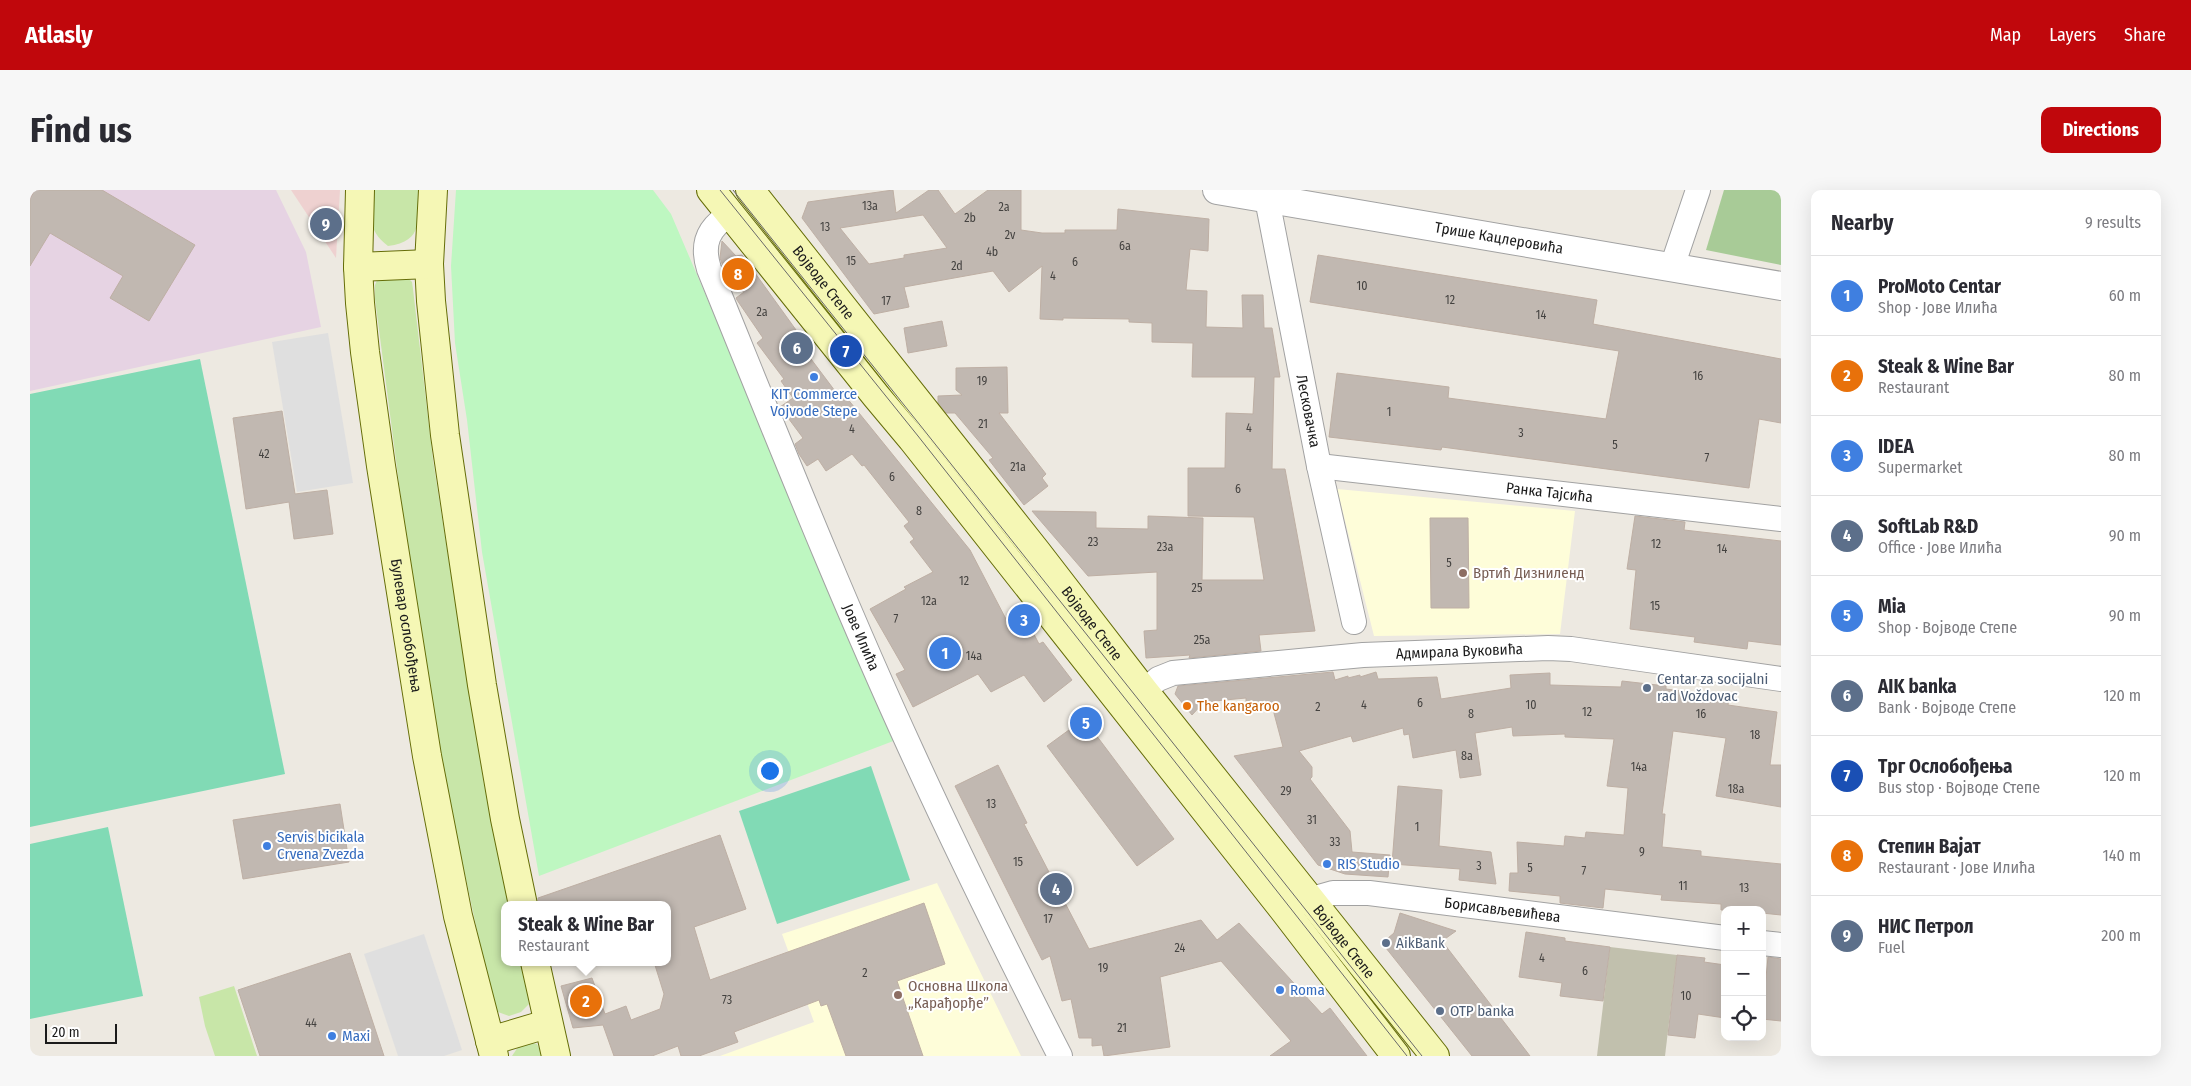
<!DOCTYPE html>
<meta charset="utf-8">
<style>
body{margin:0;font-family:"Fira Sans Condensed",sans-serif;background:#f7f7f7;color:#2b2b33}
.controls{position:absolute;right:15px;bottom:15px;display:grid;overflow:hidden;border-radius:10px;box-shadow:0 5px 20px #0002}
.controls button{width:45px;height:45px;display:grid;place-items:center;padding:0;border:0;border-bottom:1px solid #e1e1e2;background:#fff;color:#2b2b33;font:25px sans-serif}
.scale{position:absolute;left:15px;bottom:12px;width:72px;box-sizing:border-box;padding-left:5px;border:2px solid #1b1b1b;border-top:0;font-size:14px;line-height:18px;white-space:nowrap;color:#1b1b1b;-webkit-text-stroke:4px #fff;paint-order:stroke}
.you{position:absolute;left:739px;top:580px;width:18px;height:18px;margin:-12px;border:4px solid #fff;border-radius:50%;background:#1a73e8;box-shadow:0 0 0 8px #1a73e833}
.badge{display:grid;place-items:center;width:32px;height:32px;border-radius:50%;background:#c0070c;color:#fff;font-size:16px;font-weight:700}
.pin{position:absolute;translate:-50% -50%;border:2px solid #fff;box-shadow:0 1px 5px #0006}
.popup{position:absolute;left:471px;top:711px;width:170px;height:65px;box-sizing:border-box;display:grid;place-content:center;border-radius:10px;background:#fff;filter:drop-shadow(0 1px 4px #0005);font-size:16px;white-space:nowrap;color:#7c7c81}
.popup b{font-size:19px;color:#2b2b33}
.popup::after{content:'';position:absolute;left:50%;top:100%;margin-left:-10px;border:10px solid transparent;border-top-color:#fff}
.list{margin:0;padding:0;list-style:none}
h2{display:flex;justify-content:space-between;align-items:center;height:65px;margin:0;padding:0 20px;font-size:21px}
h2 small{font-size:16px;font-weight:400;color:#7c7c81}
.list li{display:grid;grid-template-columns:32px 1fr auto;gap:15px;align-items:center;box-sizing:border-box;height:80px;padding:0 20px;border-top:1px solid #e1e1e2}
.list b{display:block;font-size:19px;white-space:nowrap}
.list p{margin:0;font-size:16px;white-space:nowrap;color:#7c7c81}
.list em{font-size:16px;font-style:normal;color:#7c7c81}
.icon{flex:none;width:28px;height:28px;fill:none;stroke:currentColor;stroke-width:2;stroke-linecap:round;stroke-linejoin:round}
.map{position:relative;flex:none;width:1751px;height:866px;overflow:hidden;border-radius:10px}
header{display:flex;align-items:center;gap:30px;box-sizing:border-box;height:70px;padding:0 25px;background:#c0070c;color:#fff}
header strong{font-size:24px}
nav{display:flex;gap:28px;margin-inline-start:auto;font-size:18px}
.intro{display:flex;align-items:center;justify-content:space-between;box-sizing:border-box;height:120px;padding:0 30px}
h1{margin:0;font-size:35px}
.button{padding:12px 22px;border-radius:10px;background:#c0070c;color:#fff;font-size:18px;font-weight:700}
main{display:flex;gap:30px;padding:0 30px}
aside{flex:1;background:#fff;border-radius:10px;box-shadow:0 5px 20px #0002}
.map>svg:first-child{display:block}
.commercial{fill:#eed1d0}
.industrial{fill:#e6d3e3}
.education{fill:#fefdd9}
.construction{fill:#c1c0ad}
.grass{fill:#c8e6a8}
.forest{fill:#a8cb97}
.park{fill:#bef7c1}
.pitch{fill:#81dab5}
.parking{fill:#dfdfdf}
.building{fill:#c1b8b1;stroke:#beafa4;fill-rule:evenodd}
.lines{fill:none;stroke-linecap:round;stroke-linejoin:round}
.minor-casing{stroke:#a2a2a2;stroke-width:26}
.tertiary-casing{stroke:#a2a2a2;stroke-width:30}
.secondary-casing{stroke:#656d08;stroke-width:30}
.minor{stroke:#fff;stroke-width:24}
.tertiary{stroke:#fff;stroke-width:28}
.secondary{stroke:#f5f7b5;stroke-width:28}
.tram{stroke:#696969;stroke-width:1}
.shop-dot{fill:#3f7fe0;stroke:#fff;stroke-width:2}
.education-dot{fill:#8d6e63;stroke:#fff;stroke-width:2}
.service-dot{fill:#5c6f8a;stroke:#fff;stroke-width:2}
.food-dot{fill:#e8710a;stroke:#fff;stroke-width:2}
.labels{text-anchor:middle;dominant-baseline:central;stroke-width:4;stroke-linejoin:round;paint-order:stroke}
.number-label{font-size:12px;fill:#444240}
.street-label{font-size:15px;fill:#1b1b1b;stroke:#fff}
.shop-label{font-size:15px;fill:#366cbe;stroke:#fff;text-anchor:start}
.education-label{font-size:15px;fill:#785e54;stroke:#fff;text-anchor:start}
.service-label{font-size:15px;fill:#4e5e75;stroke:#fff;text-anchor:start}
.food-label{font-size:15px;fill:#c56008;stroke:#fff;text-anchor:start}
</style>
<header>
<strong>Atlasly</strong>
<nav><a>Map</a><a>Layers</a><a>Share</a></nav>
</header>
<div class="intro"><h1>Find us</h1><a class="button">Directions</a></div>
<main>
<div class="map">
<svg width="1751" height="866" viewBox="0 0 1751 866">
<rect width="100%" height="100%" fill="#ede9e1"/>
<path class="commercial" d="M261,0H310L306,68Z"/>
<path class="industrial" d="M0,0H246L276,62L291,137L0,201Z"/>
<g class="education">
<path d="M1307,299L1545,321L1530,444L1344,446Z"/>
<path d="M907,693L991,866H690L784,832L752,744Z"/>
</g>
<path class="construction" d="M1580,757L1647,765L1635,866H1567Z"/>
<g class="grass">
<path d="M342,0H388C387,30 395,51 358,56C336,39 341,25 342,0Z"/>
<path d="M348,88H378L382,92L383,99L403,270L454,594L481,715H475V772H492L499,814L491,822L479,826L468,822L462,810L397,508L345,109V95Z"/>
<path d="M204,796L227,866H185L175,836L169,807Z"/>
<path d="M499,852L507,854L513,866H482L490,854Z"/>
</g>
<path class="forest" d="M1694,0H1751V75L1676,60Z"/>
<path class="park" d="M426,0H623L641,24L866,550L509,686L452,362L437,230L425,153L421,76Z"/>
<g class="pitch">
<path d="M170,169L255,584L0,637V204Z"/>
<path d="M841,576L880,690L747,734L709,621Z"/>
<path d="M78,637L113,806L0,829V654Z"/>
</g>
<g class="parking">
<path d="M298,143L323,293L267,302L242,152Z"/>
<path d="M394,744L432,860L414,866H368L334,764Z"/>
</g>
<g class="building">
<path d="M5,0H72L165,55L119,131L80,108L93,86L20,43L0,76V9Z"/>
<path d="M863,0L866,23L899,0H908L925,24L958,0H991V40L1012,43H1035V40H1087L1088,19L1179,29L1178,61L1160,59L1156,100L1177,101L1176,137L1213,138L1212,105H1233L1234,138H1242L1250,187H1244L1242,279H1255L1285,441L1229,445L1231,461L1159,468L1160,465L1116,468L1114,441L1127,440V382L1058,386L1002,321L1066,322V338L1118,339V326L1173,328L1172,390H1234L1224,327L1158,326V278H1195L1196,223L1223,224L1225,187H1162L1163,153L1122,152V133L1099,132V129L1033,128V130L1010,129L1012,76L979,102L963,81L874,97L879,117L844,124L772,28L778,12ZM893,25L917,58L874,65V68L839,74L810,38Z"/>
<path d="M692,51L706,66L712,65L779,158L775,161L808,205L812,202L940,360L978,433L994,425L1009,454L1013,452L1042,490L1014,512L994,485L961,502L948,484L883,517L866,484L875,480L840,419L876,399L874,397L903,382L880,352L884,349L874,336L879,332L834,275L832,276L822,264L796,281L788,269L777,276L769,264L765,254L773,248L750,217L763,208L751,191L754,189L727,153L733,148L707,110L706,108L714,102L700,95L690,68Z"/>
<path d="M1288,65L1567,110L1563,134L1751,169V233L1729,229L1719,298L1412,257L1411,260L1299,247L1307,183L1419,197L1418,208L1576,229L1589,161L1280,112Z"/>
<path d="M912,131L917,156L878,163L874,138Z"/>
<path d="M977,177L978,223H969L1016,284L1012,288L1018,296L994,315L959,270L963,268L925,223H916L908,213V206L932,205L926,200V178Z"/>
<path d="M252,221L265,304L297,300L303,344L264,349L259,312L216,319L203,228Z"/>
<path d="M1605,326L1655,332L1654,340L1751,351V455L1718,451L1717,459L1664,452L1665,447L1600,439L1606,380L1597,379Z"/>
<path d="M1400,328H1438L1439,418H1401Z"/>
<path d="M1303,482L1305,490L1318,486V488L1330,485V487L1346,482L1348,489L1407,487L1411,509L1481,498L1480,485L1520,483V495L1591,497L1592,491L1636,496V499L1699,507L1698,515L1747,522L1740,575H1751V617L1686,606L1696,548L1643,541L1632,624H1635L1632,657L1671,661V666L1751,674V725L1732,723V720H1691V714L1631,710L1632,705L1575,699L1573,718L1530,713V706L1479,701L1480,683H1488L1487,652L1534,656L1535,646L1555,648L1556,642L1594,645L1598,598L1577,596L1584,549L1535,547V544L1483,546L1482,537L1445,543L1451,585L1430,588L1426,560L1383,568L1379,544L1374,545L1373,538L1323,552L1321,546L1269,561L1282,577V587L1280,589L1320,641L1322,662L1360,665L1358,687L1315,684L1288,675L1204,566L1253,557L1241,512L1216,513V508L1174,512L1162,525L1145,504L1148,496Z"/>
<path d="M1054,529L1144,649L1107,676L1017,556Z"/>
<path d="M968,575L997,633L994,634L1059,759L1171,730L1187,750L1209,733L1292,824L1300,818L1337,866H1240L1261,851L1191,771L1130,787L1140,857L1074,866L1072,855L1062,856V848H1049L1041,809L1032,811L1020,766L1012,770L925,596Z"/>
<path d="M1368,596L1412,600L1409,656L1461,662L1466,694L1429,690L1430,679L1362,674Z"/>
<path d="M310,614L319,672L213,689L203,630Z"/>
<path d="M690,645L716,719L664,737L680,790L894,713L915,774L867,791L893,866H816L797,814L791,816L789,810L704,842L708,852L669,866H651L648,856L622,866H584L573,835L543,838L531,796L562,788L575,824L596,816L601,830L630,819L634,804L624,772H637V715H508V708Z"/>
<path d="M1370,723L1426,741L1412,751L1500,866H1442L1352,753L1364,743Z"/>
<path d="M1496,742L1535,748V751L1580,757L1573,811L1530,806L1532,793L1489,787Z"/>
<path d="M320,763L354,866H230L208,800Z"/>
<path d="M1647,765L1675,768L1674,772L1695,775V828L1668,824L1665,848L1638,845Z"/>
<path d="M1738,767L1751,769V831L1732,829Z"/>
</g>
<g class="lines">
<g class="minor-casing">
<g id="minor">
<path id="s1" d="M1237,9L1289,276L1324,432"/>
<path id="s2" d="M701,24C678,37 671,54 679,79C745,241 809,403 882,562C929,665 979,766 1030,866"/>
<path d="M1642,77L1668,0"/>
<path id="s3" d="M1289,276L1751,329"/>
<path id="s4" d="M1114,501L1128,489L1143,483L1333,465L1518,458L1541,459L1751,489"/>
<path id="s5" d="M1264,714L1303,703H1339L1695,748"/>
<path d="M1732,753L1751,755"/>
</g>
</g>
<g class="tertiary-casing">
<g id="tertiary">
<path id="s6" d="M1187,0L1751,96"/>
</g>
</g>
<g class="secondary-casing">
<g id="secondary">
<path id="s7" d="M330,0L328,77L330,113L335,162L351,276L397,566L428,726L464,866"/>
<path d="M403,0L399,74L401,111L415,245L452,495L475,629L493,715"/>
<path d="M681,0L846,206L882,249L1253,719L1366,866"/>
<path id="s8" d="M720,0L1006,361L1114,501L1405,866"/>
<path d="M328,77L399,74"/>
<path d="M505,772L526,866"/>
<path d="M460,851L517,834"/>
</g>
</g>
<use href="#minor" class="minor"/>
<use href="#tertiary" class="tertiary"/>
<use href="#secondary" class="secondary"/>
<g class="tram">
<path d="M690,0L888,246L1377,866"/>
<path d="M703,0L1392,866"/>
</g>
</g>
<g class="shop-dot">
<circle cx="784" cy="187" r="5"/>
<circle cx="237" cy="656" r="5"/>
<circle cx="1297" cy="674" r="5"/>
<circle cx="1250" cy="800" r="5"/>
<circle cx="302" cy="846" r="5"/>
</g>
<g class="education-dot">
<circle cx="1433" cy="383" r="5"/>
<circle cx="868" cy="805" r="5"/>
</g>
<g class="service-dot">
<circle cx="1617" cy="498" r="5"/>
<circle cx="1356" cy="753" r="5"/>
<circle cx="1410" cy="821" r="5"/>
</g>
<circle class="food-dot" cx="1157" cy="516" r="5"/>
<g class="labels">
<g class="number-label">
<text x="840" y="16">13a</text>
<text x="974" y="17">2a</text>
<text x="940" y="28">2b</text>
<text x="795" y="37">13</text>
<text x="980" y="45">2v</text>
<text x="1095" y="56">6a</text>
<text x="962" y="62">4b</text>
<text x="821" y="71">15</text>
<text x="1045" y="72">6</text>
<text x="927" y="76">2d</text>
<text x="1023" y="86">4</text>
<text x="1332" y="96">10</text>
<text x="1420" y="110">12</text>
<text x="856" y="111">17</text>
<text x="732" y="122">2a</text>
<text x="1511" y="125">14</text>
<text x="1668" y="186">16</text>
<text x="952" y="191">19</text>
<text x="1359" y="222">1</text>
<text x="953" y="234">21</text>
<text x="1219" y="238">4</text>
<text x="822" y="239">4</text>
<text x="1491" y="243">3</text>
<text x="1585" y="255">5</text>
<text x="234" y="264">42</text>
<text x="1677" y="268">7</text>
<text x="988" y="277">21a</text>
<text x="862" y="287">6</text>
<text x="1208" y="299">6</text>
<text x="889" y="321">8</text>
<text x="1063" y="352">23</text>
<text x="1626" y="354">12</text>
<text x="1135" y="357">23a</text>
<text x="1692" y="359">14</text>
<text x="1419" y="373">5</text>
<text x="934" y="391">12</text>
<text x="1167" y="398">25</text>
<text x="899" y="411">12a</text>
<text x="1625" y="416">15</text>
<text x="866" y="429">7</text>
<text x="1172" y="450">25a</text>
<text x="944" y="466">14a</text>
<text x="1390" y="513">6</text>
<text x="1334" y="515">4</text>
<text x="1501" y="515">10</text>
<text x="1288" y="517">2</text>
<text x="1557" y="522">12</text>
<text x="1441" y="524">8</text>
<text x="1671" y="524">16</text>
<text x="1725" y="545">18</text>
<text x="1437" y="566">8a</text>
<text x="1609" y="577">14a</text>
<text x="1706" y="599">18a</text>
<text x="1256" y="601">29</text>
<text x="961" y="614">13</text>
<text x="1282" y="630">31</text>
<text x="1387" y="637">1</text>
<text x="1305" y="652">33</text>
<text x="1612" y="662">9</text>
<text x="988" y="672">15</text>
<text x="1449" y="676">3</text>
<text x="1500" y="678">5</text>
<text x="1554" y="681">7</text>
<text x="1653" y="696">11</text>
<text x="1714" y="698">13</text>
<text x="1018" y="729">17</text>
<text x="1150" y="758">24</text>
<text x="1512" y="768">4</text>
<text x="1073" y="778">19</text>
<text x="1555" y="781">6</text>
<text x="835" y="783">2</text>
<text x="1656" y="806">10</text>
<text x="697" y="810">73</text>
<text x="281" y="833">44</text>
<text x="1092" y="838">21</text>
</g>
<g class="street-label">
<text stroke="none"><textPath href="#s6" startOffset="286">Трише Кацлеровића</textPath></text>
<text stroke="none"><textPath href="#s8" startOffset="118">Војводе Степе</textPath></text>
<text stroke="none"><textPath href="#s1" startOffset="216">Лесковачка</textPath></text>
<text stroke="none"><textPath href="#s3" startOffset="232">Ранка Тајсића</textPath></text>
<text stroke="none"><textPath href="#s8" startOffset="552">Војводе Степе</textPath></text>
<text stroke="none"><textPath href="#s7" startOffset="439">Булевар ослобођења</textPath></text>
<text stroke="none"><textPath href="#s2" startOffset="464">Јове Илића</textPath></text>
<text stroke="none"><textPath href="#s4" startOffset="322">Адмирала Вуковића</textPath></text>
<text stroke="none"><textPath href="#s5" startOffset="211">Борисављевићева</textPath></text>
<text stroke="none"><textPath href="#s8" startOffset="958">Војводе Степе</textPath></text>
</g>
<g class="shop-label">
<text x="784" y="204" text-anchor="middle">KIT Commerce<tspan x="784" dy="17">Vojvode Stepe</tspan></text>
<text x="247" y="647">Servis bicikala<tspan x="247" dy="17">Crvena Zvezda</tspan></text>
<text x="1307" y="674">RIS Studio</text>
<text x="1260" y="800">Roma</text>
<text x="312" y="846">Maxi</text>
</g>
<g class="education-label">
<text x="1443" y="383">Вртић Дизниленд</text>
<text x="878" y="796">Основна Школа<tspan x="878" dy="17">„Карађорђе”</tspan></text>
</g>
<g class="service-label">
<text x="1627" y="489">Centar za socijalni<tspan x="1627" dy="17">rad Voždovac</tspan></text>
<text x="1366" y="753">AikBank</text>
<text x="1420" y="821">OTP banka</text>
</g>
<g class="food-label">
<text x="1167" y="516">The kangaroo</text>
</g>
</g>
</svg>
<div class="controls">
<button>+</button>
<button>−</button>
<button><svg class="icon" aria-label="locate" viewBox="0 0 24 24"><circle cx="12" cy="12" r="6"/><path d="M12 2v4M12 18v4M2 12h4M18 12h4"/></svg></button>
</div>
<div class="scale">20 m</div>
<div class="you"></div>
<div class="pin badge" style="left:915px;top:463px;background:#3f7fe0">1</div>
<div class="pin badge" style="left:556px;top:811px;background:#e8710a">2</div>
<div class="popup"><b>Steak &amp; Wine Bar</b>Restaurant</div>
<div class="pin badge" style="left:994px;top:430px;background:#3f7fe0">3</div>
<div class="pin badge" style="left:1026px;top:699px;background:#5c6f8a">4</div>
<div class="pin badge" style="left:1056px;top:533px;background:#3f7fe0">5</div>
<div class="pin badge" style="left:767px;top:158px;background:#5c6f8a">6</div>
<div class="pin badge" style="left:816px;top:161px;background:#1a4fb4">7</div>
<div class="pin badge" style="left:708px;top:84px;background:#e8710a">8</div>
<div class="pin badge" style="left:296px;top:34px;background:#5c6f8a">9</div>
</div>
<aside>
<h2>Nearby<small>9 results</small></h2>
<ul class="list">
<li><span class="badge" style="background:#3f7fe0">1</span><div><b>ProMoto Centar</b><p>Shop · Јове Илића</p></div><em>60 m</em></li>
<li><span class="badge" style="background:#e8710a">2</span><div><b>Steak &amp; Wine Bar</b><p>Restaurant</p></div><em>80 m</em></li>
<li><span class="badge" style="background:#3f7fe0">3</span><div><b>IDEA</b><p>Supermarket</p></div><em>80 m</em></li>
<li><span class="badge" style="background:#5c6f8a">4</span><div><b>SoftLab R&amp;D</b><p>Office · Јове Илића</p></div><em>90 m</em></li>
<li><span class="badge" style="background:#3f7fe0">5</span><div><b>Mia</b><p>Shop · Војводе Степе</p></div><em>90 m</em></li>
<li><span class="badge" style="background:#5c6f8a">6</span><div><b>AIK banka</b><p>Bank · Војводе Степе</p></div><em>120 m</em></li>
<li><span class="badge" style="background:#1a4fb4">7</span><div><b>Трг Ослобођења</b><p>Bus stop · Војводе Степе</p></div><em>120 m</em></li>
<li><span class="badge" style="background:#e8710a">8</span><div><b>Степин Вајат</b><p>Restaurant · Јове Илића</p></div><em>140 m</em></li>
<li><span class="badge" style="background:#5c6f8a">9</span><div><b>НИС Петрол</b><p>Fuel</p></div><em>200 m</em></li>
</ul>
</aside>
</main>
